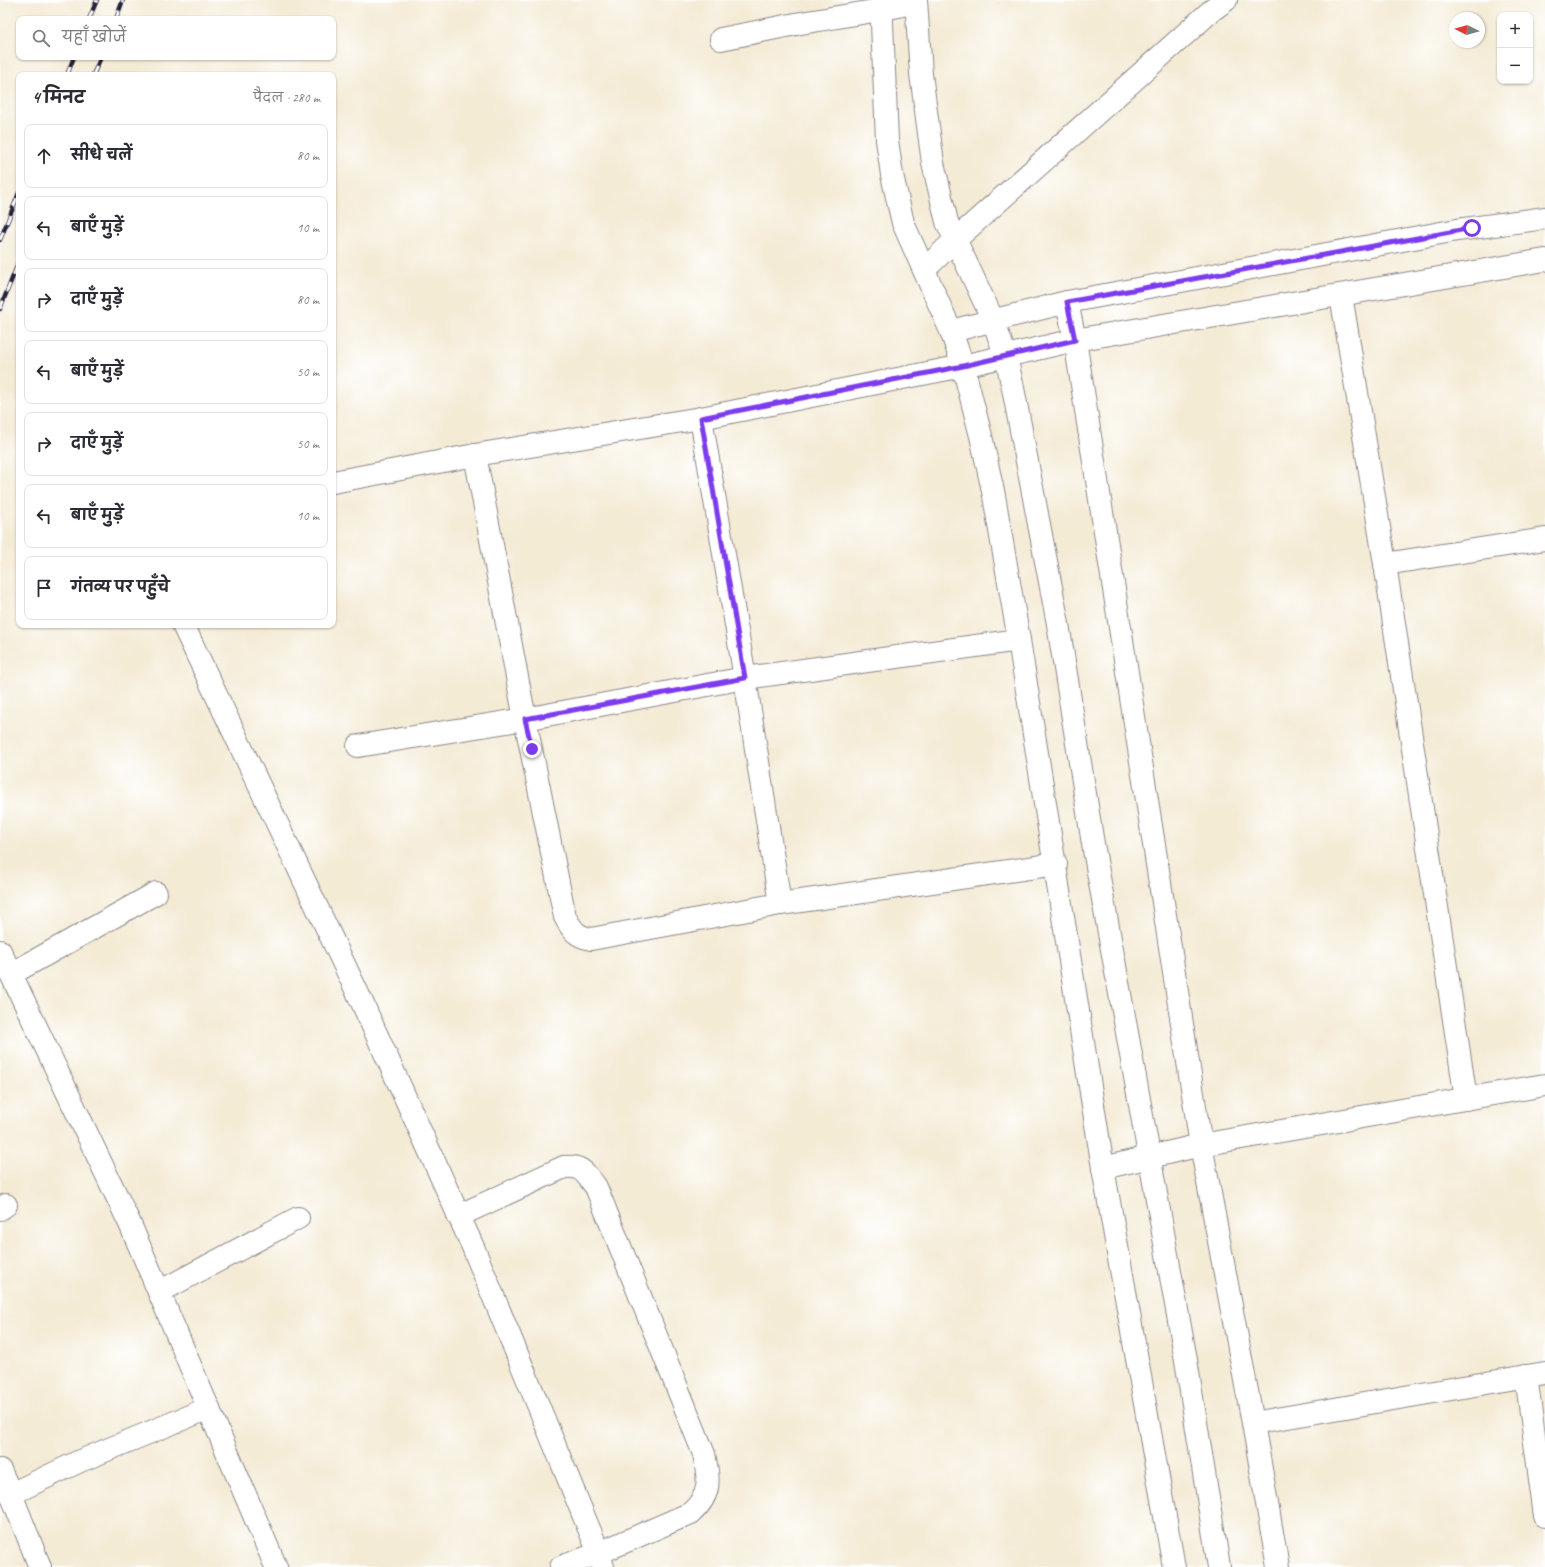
<!DOCTYPE html>
<html lang="hi">
<meta charset="utf-8">
<style>
body{margin:0;font-family:Caveat,"Playpen Sans Deva",sans-serif;background:#f7f7f7;color:#2b2b33}
.controls{position:absolute;right:12px;top:12px;display:grid;overflow:hidden;border-radius:8px;box-shadow:0 1px 3px #0004}
.controls button{width:36px;height:36px;display:grid;place-items:center;padding:0;border:0;border-bottom:1px solid #e1e1e2;background:#fff;color:#2b2b33;font:20px sans-serif}
.compass{position:absolute;left:1449px;top:12px;width:36px;height:36px;border-radius:50%;background:#fff;box-shadow:0 1px 3px #0004;rotate:275deg}
.stop{position:absolute;width:12px;height:12px;margin:-9px;border:3px solid #7c3aed;border-radius:50%;background:#fff}
.stop.end{background:#7c3aed;border-color:#fff;box-shadow:0 1px 4px #0008}
.list{margin:0;padding:0;list-style:none}
h2{display:flex;justify-content:space-between;align-items:center;height:52px;margin:0;padding:0 16px;font-size:17px}
h2 small{font-size:13px;font-weight:400;color:#7c7c81}
.list li{display:grid;grid-template-columns:26px 1fr auto;gap:12px;align-items:center;box-sizing:border-box;height:64px;margin:0 8px 8px;padding:0 8px;border:1px solid #e1e1e2;border-radius:8px}
.list b{display:block;font-size:15px;white-space:nowrap}
.list em{font-size:13px;font-style:normal;color:#7c7c81}
.icon{flex:none;width:22px;height:22px;fill:none;stroke:currentColor;stroke-width:2;stroke-linecap:round;stroke-linejoin:round}
.map{position:relative;flex:none;width:1545px;height:1567px;overflow:hidden}
.search{position:absolute;background:#fff;box-shadow:0 1px 3px #0004;left:16px;top:16px;width:320px;height:44px;display:flex;align-items:center;gap:10px;box-sizing:border-box;padding:0 14px;border-radius:8px;color:#7c7c81;font-size:15px}
.panel{position:absolute;background:#fff;box-shadow:0 1px 3px #0004;left:16px;top:72px;width:320px;height:556px;border-radius:8px}
.map>svg:first-child{display:block}
.lines{fill:none;stroke-linecap:round;stroke-linejoin:round}
.minor-casing{stroke:#8b8688;stroke-width:24}
.minor{stroke:#fff;stroke-width:22}
.rail-casing{stroke:#22223b;stroke-width:4.5}
.rail{stroke:#fff;stroke-width:3;stroke-dasharray:9;stroke-linecap:butt}
.route{stroke:#7c3aed;stroke-width:5}
</style>
<div class="map">
<svg width="1545" height="1567" viewBox="0 0 1545 1567">
<rect width="100%" height="100%" fill="#fff"/>
<filter id="ink" filterUnits="userSpaceOnUse"><feTurbulence type="fractalNoise" baseFrequency=".025" numOctaves="2"/><feDisplacementMap in="SourceGraphic" scale="8" xChannelSelector="R" yChannelSelector="G"/><feConvolveMatrix kernelMatrix="1 2 1 2 8 2 1 2 1" color-interpolation-filters="sRGB"/></filter>
<filter id="wash" filterUnits="userSpaceOnUse"><feTurbulence type="fractalNoise" baseFrequency=".012" numOctaves="4" result="noise"/><feDisplacementMap in="SourceGraphic" scale="16" xChannelSelector="R" yChannelSelector="G"/><feGaussianBlur stdDeviation="0.9" result="paint"/><feColorMatrix in="noise" values="0 0 0 0 0 0 0 0 0 0 0 0 0 0 0 0 0 1.4 0 .05"/><feComposite in="paint" operator="in"/></filter>
<g filter="url(#wash)">
<rect width="100%" height="100%" fill="#f4ebd5"/>
</g>
<g filter="url(#ink)">
<g class="lines">
<g class="minor-casing">
<g id="minor">
<path d="M881,0L887,140L892,175L903,223L951,331L963,366L981,436L994,496L1019,640L1103,1168L1174,1567"/>
<path d="M916,0L921,74L933,163L947,222L993,320L1006,357L1013,388L1058,624L1093,844L1186,1360L1219,1567"/>
<path d="M721,39L801,23L880,10L916,2"/>
<path d="M924,270L955,240L1211,11L1226,0"/>
<path d="M1341,295L1385,564L1466,1099"/>
<path d="M1067,302L1075,340L1201,1145L1253,1423L1278,1567"/>
<path d="M951,331L1067,302L1457,230L1545,218"/>
<path d="M701,418L745,678L780,904"/>
<path d="M475,455L525,719L565,917C572,930 576,936 591,939L780,904L1056,864"/>
<path d="M333,482L475,455L701,418L963,366L1075,340L1545,260"/>
<path d="M1385,564L1545,539"/>
<path d="M183,625L360,998L473,1247L599,1553L603,1567"/>
<path d="M358,746L525,719L745,678L1019,640"/>
<path d="M0,951L130,1224L276,1567"/>
<path d="M11,974L156,893"/>
<path d="M1103,1168L1201,1145L1545,1085"/>
<path d="M0,1209L6,1205"/>
<path d="M458,1216L564,1167C582,1165 585,1173 596,1187L704,1454C709,1480 712,1494 691,1513L599,1553L561,1567"/>
<path d="M159,1292L298,1218"/>
<path d="M1526,1376L1545,1516"/>
<path d="M1253,1423L1545,1373"/>
<path d="M0,1470L11,1494L40,1567"/>
<path d="M11,1494L80,1461L209,1408"/>
</g>
</g>
<use href="#minor" class="minor"/>
<g class="rail-casing">
<g id="rail">
<path d="M89,19L97,0"/>
<path d="M116,19L123,0"/>
<path d="M67,75L74,57"/>
<path d="M93,75L101,57"/>
<path d="M0,240L19,193"/>
<path d="M0,309L19,261"/>
</g>
</g>
<use href="#rail" class="rail"/>
</g>
</g>
<g class="lines" filter="url(#ink)">
<path class="route" d="M532,749L525,719L745,678L701,418L963,366L1075,340L1067,302L1472,228"/>
</g>
</svg>
<div class="controls">
<button>+</button>
<button>−</button>
</div>
<svg class="compass" viewBox="-18 -18 36 36"><path d="M0-13l5 13h-10z" fill="#e53935"/><path d="M0 13l5-13h-10z" fill="#7c7c81"/></svg>
<div class="stop" style="left:1472px;top:228px"></div>
<div class="stop end" style="left:532px;top:749px"></div>
<div class="search"><svg class="icon" aria-label="search" viewBox="0 0 24 24"><circle cx="10" cy="10" r="6"/><path d="M15 15l6 6"/></svg>यहाँ खोजें</div>
<section class="panel">
<h2>4 मिनट<small>पैदल · 280 m</small></h2>
<ul class="list">
<li><svg class="icon" aria-label="ahead" viewBox="0 0 24 24"><path d="M12 20V5M6 11l6-6 6 6"/></svg><div><b>सीधे चलें</b></div><em>80 m</em></li>
<li><svg class="icon" aria-label="left" viewBox="0 0 24 24"><path d="M17 20v-9H6M10 6l-5 5 5 5"/></svg><div><b>बाएँ मुड़ें</b></div><em>10 m</em></li>
<li><svg class="icon" aria-label="right" viewBox="0 0 24 24"><path d="M7 20v-9h11M14 6l5 5-5 5"/></svg><div><b>दाएँ मुड़ें</b></div><em>80 m</em></li>
<li><svg class="icon" aria-label="left" viewBox="0 0 24 24"><path d="M17 20v-9H6M10 6l-5 5 5 5"/></svg><div><b>बाएँ मुड़ें</b></div><em>50 m</em></li>
<li><svg class="icon" aria-label="right" viewBox="0 0 24 24"><path d="M7 20v-9h11M14 6l5 5-5 5"/></svg><div><b>दाएँ मुड़ें</b></div><em>50 m</em></li>
<li><svg class="icon" aria-label="left" viewBox="0 0 24 24"><path d="M17 20v-9H6M10 6l-5 5 5 5"/></svg><div><b>बाएँ मुड़ें</b></div><em>10 m</em></li>
<li><svg class="icon" aria-label="arrive" viewBox="0 0 24 24"><path d="M6 21V4h12l-3 4 3 4H6"/></svg><div><b>गंतव्य पर पहुँचे</b></div></li>
</ul>
</section>
</div>
